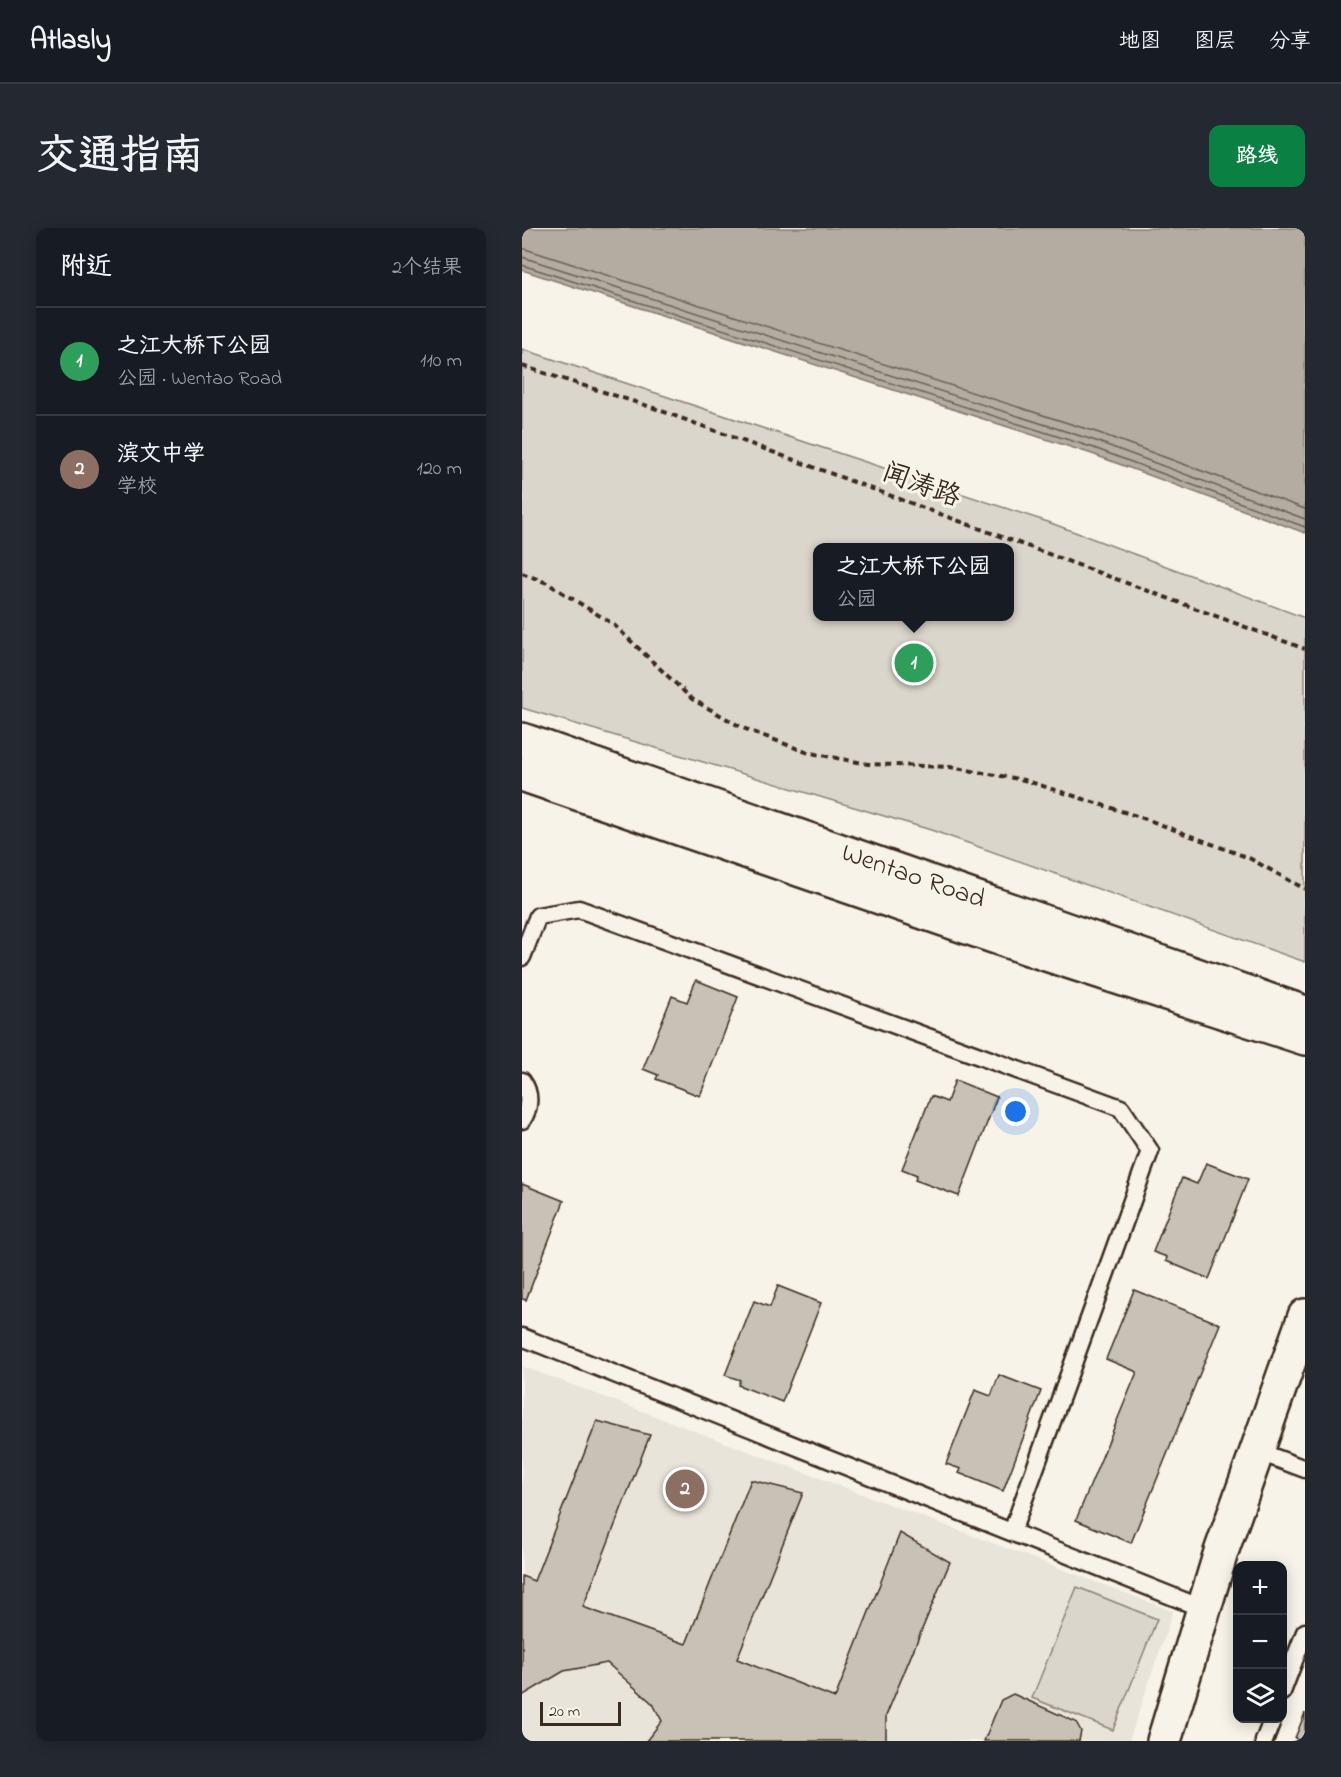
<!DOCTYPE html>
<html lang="zh">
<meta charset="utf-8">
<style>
body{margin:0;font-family:"Indie Flower","LXGW WenKai TC",sans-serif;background:#242831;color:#f1f3f6}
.controls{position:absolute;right:18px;bottom:18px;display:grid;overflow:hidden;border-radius:12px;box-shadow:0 3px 15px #0003}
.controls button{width:54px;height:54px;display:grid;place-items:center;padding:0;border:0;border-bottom:2px solid #363941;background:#171b24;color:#f1f3f6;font:30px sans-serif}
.scale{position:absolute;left:18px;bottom:15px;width:81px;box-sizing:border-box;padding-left:6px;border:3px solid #3b2a1e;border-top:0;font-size:16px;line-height:21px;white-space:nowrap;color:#3b2a1e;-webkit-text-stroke:4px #f7f3e8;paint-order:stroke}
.you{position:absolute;left:494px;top:884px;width:21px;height:21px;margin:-15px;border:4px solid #fff;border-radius:50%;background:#1a73e8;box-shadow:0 0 0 9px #1a73e833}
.badge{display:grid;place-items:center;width:39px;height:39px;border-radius:50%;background:#0b8043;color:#fff;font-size:20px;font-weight:700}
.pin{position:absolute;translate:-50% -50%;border:3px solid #fff;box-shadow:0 2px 6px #0006}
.popup{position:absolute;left:291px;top:315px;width:201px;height:78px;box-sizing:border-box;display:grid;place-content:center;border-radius:12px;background:#171b24;filter:drop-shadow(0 2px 4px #0005);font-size:20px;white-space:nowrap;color:#9ea1a6}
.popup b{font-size:22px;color:#f1f3f6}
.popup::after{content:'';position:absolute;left:50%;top:100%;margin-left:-12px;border:12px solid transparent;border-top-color:#171b24}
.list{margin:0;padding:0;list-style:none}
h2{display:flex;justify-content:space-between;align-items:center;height:78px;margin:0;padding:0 24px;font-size:26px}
h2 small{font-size:20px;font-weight:400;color:#9ea1a6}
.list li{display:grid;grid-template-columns:39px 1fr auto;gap:18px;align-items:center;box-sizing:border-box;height:108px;padding:0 24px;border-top:2px solid #363941}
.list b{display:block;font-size:22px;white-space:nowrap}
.list p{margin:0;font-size:20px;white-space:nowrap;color:#9ea1a6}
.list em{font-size:20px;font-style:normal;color:#9ea1a6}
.icon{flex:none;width:33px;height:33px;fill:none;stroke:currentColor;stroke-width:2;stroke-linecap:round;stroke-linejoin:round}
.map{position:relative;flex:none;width:783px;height:1513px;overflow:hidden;border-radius:12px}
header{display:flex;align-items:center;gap:36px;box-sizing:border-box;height:84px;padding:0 30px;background:#171b24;border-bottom:2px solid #363941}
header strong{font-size:28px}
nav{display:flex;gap:33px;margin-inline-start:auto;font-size:21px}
.intro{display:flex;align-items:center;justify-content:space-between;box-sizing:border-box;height:144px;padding:0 36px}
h1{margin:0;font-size:42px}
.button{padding:15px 27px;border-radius:12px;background:#0b8043;color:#fff;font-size:21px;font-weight:700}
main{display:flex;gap:36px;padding:0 36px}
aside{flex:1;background:#171b24;border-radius:12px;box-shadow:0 3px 15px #0003}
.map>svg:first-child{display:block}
.built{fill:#e9e4d9}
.green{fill:#dbd6cb;stroke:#8b8074;stroke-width:1.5;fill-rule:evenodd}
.water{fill:#b4aca0;stroke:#84786c;stroke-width:1.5}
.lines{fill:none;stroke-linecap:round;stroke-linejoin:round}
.shore{stroke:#6b5e52;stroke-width:1.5}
.building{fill:#c8c1b6;stroke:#3b2a1e;stroke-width:1.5}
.service-casing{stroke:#3b2a1e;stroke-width:21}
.tertiary-casing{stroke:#3b2a1e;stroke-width:38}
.secondary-casing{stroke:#3b2a1e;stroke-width:38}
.path{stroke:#3b2a1e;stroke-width:4;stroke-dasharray:6 4.5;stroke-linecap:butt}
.service{stroke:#f7f3e8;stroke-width:16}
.tertiary{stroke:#f7f3e8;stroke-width:33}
.secondary{stroke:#f7f3e8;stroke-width:33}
.labels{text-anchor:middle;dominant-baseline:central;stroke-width:6;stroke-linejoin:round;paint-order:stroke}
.street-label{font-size:27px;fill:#3b2a1e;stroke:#f7f3e8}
</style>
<header>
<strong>Atlasly</strong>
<nav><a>地图</a><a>图层</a><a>分享</a></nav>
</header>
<div class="intro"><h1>交通指南</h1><a class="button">路线</a></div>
<main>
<aside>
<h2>附近<small>2个结果</small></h2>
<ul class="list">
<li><span class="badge" style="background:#2e9e5b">1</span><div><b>之江大桥下公园</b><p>公园 · Wentao Road</p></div><em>110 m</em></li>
<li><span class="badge" style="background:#8d6e63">2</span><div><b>滨文中学</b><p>学校</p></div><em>120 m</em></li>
</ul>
</aside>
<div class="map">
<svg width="783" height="1513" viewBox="0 0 783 1513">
<rect width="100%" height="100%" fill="#f7f3e8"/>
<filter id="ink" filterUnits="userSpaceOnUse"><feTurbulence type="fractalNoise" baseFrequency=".0167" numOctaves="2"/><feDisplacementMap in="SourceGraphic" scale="12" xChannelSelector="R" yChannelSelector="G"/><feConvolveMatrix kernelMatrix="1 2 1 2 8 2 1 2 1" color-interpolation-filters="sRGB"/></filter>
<g filter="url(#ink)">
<path class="built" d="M0,1138L651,1383L607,1513H0Z"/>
<g class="green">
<path d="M0,121L526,294L783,390V734L409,602L0,480ZM296,320H488V388H296Z"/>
<path d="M555,1359L635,1391L591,1502L510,1470Z"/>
</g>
<path class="water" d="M0,0H783V305L570,226L0,42Z"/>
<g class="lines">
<g class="shore">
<path d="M0,20L577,205L783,281"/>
<path d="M0,29L574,213L783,291"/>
<path d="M0,37L572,220L783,299"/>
</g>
</g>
<g class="building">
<path d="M174,752L216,769L178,868L134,851L136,847L121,841L150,768L165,774Z"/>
<path d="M433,852L475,869L437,968L393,952L395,947L380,941L409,868L425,874Z"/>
<path d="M684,935L726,951L687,1051L644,1033L645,1029L631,1024L660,950L675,956Z"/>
<path d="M0,956L42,973L4,1072L0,1071Z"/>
<path d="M256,1058L299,1075L260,1174L216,1157L218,1152L203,1147L232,1073L248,1079Z"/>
<path d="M612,1062L698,1096L609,1315L554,1292L615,1144L584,1131Z"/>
<path d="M477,1147L519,1163L481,1263L437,1245L439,1241L424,1236L453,1162L469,1168Z"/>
<path d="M75,1193L128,1207L61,1379L164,1416L229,1252L281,1265L215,1431L313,1470L378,1305L428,1334L364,1488V1513H124L140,1493L131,1476L85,1435L42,1443L0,1468V1348L12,1353Z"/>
<path d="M491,1466L554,1494L559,1503L557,1513H462L479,1472Z"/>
<path d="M783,1485V1513H777L773,1510Z"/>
</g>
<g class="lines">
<g class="service-casing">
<g id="service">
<path d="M0,729L16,688L57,681L599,880L628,923L490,1304"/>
<path d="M0,853C9,865 8,880 0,892"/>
<path d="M0,1109L682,1381"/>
<path d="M735,1223L783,1241"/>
<path d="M760,1464L783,1404"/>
<path d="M742,1513L751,1490"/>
</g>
</g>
<g class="tertiary-casing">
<path id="tertiary" d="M642,1513L699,1324L783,1088"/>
</g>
<g class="secondary-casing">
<g id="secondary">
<path d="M0,512L783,785"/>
<path d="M0,546L512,722L783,810"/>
</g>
</g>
<g class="path">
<path d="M0,138L129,179L783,421"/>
<path d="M0,345L25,355L91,396L170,471L221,500L284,524L346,536L428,539L502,552L624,591L727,630L783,661"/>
</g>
<use href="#service" class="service"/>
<use href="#tertiary" class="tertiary"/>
<use href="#secondary" class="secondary"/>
</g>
</g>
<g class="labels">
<g class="street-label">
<text transform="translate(399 258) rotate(20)">闻涛路</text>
<text transform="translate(391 649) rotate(19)">Wentao Road</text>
</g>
</g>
</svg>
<div class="controls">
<button>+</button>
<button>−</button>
<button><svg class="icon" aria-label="layers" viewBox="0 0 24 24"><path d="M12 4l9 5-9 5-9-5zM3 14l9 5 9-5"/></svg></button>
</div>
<div class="scale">20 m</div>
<div class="you"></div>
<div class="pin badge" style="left:392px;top:435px;background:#2e9e5b">1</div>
<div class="popup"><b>之江大桥下公园</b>公园</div>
<div class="pin badge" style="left:163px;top:1261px;background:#8d6e63">2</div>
</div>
</main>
